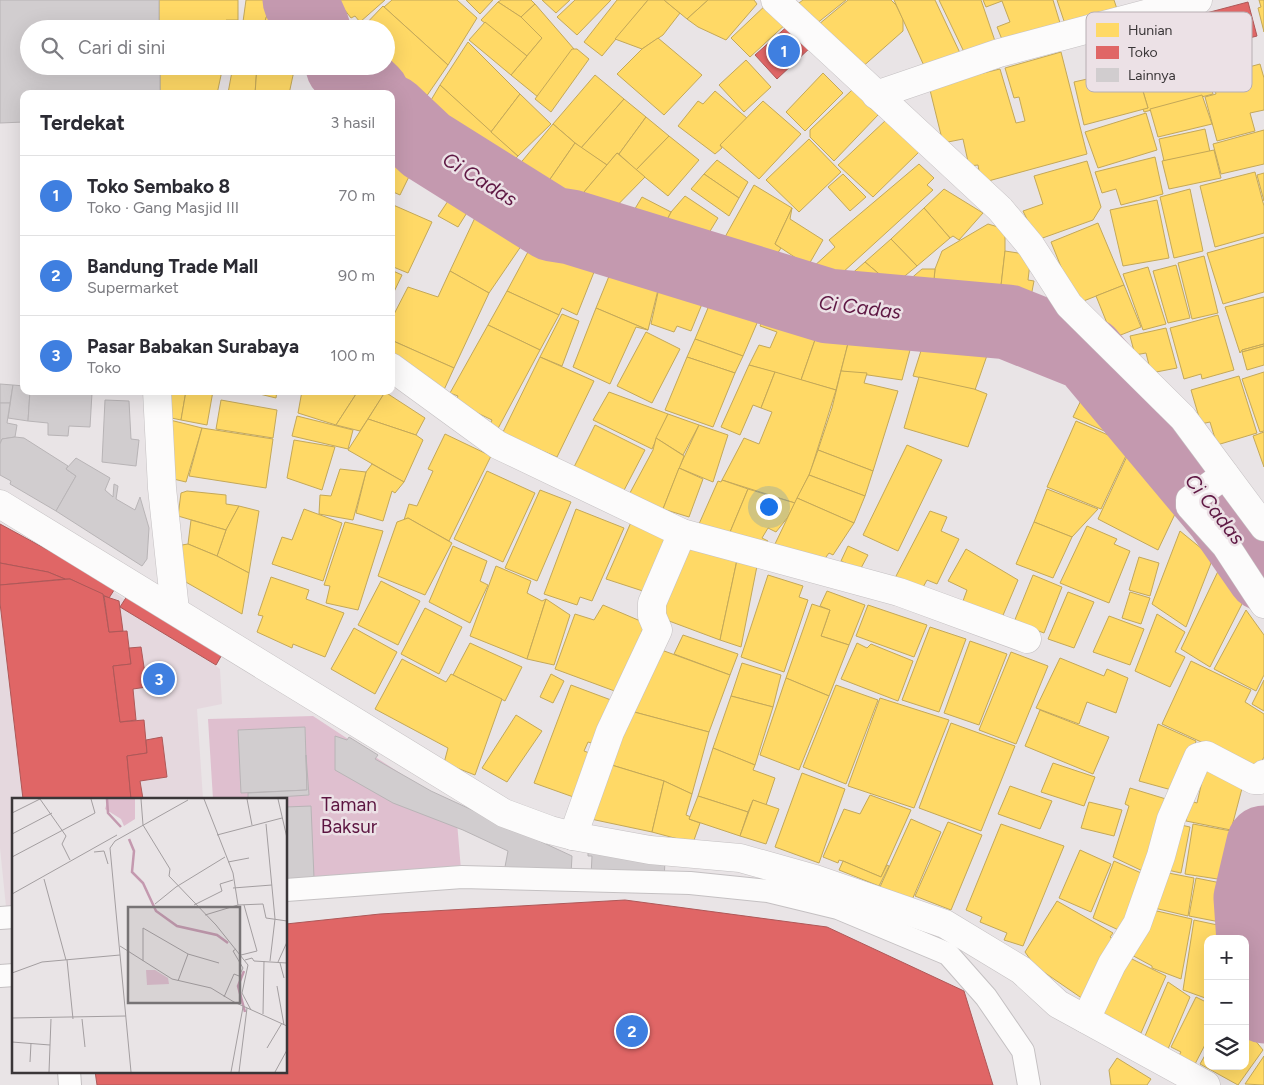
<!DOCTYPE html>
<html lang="id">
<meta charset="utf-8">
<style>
body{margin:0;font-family:Figtree,sans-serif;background:#f7f7f7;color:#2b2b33}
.controls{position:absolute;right:15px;bottom:15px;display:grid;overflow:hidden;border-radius:10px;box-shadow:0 5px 20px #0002}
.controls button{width:45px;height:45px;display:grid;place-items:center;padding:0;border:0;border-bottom:1px solid #e1e1e2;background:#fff;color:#2b2b33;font:25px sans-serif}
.you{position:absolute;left:768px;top:506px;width:18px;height:18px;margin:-12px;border:4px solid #fff;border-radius:50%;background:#1a73e8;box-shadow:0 0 0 8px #1a73e833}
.badge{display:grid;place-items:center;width:32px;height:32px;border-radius:50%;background:#777375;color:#fff;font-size:16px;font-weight:700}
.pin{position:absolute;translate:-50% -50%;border:2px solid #fff;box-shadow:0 1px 5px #0006}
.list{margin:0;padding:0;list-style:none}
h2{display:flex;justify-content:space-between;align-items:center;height:65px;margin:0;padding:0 20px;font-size:21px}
h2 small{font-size:16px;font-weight:400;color:#7c7c81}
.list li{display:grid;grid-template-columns:32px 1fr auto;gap:15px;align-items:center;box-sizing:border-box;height:80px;padding:0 20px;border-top:1px solid #e1e1e2}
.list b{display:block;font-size:19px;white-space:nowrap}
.list p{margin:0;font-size:16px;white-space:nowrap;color:#7c7c81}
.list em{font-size:16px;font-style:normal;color:#7c7c81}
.icon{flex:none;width:28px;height:28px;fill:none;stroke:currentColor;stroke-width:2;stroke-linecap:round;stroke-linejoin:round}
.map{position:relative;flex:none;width:1264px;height:1085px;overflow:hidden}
.search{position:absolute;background:#fff;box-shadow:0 5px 20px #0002;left:20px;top:20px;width:375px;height:55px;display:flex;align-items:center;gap:12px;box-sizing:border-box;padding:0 18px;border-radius:28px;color:#7c7c81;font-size:19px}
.panel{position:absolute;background:#fff;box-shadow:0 5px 20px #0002;left:20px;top:90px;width:375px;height:305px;border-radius:10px}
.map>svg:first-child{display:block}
.built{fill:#e5d8de}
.green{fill:#dfbfcf}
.homes{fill:#ffd966;stroke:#c4a858}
.shops{fill:#e06666;stroke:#ae5858}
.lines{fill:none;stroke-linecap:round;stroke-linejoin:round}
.river{stroke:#c499af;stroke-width:75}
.building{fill:#d1cdcf;stroke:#b8b4b6}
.service-casing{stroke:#c4c0c2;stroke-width:24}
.minor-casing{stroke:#c4c0c2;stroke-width:29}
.service{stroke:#fcfbfb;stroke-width:22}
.minor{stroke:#fcfbfb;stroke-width:28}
.labels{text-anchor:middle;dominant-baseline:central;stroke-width:5;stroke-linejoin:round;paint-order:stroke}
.park-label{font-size:19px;fill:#5c1541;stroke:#ece1e6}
.water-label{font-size:20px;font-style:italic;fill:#5f1844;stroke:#ece1e6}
.inset-river{fill:none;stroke:#c499af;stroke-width:2.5}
.inset-road{fill:none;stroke:#a39ea0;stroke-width:1}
.view{fill:#777375;fill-opacity:0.15;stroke:#777375;stroke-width:2.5}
.inset-edge{fill:none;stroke:#3a3638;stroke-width:2.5}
.key{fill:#ece1e6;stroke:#b7aeb2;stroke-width:1}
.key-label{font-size:14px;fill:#3a3638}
</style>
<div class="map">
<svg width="1264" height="1085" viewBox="0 0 1264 1085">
<rect width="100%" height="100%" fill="#e9e4e6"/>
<path class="built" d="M81,568L220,669L222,704L197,709L203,799H14V925L8,926L0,848V569Z"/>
<path class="green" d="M313,716L456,810L461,870L286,881V799H213L208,719Z"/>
<g class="homes">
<path d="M159,0H238V20H226V29H159Z"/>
<path d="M246,0H266L270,7L262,29H242Z"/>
<path d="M337,0H385L360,22L355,16L351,18Z"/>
<path d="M392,0H457L477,18L448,65L384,7Z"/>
<path d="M466,0H493L480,14Z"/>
<path d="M501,0H531L535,4L521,17L498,2Z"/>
<path d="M542,0H570L556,13Z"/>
<path d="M575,0H611L577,35L557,17Z"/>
<path d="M617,0H648L602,56L584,42Z"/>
<path d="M648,0H664L680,13L663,35L642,49L615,39Z"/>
<path d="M664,0H708L687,19Z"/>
<path d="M708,0H754L757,4L726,40L698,27L687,19Z"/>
<path d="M803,0H846L816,24L799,3Z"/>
<path d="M848,0H891L896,5L903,19V31L860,69L818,25Z"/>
<path d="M894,0H935L960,53L925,68Z"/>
<path d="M939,0H981L996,44L965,54Z"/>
<path d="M983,0H1053L1060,23L1003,42L997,27L1010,22L1002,1L986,7Z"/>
<path d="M1057,0H1114L1117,9L1065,24Z"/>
<path d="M1259,0H1264V32L1258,8L1261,7Z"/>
<path d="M498,2L521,17L542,38L527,56L481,20Z"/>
<path d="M769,2L788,22L750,57L731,38Z"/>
<path d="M535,4L574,49L538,97L511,75L542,38L521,17Z"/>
<path d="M383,6L448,65L426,97L429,101L413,117L365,66H386V29L362,28Z"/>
<path d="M270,7L283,29H262Z"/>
<path d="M1187,12L1213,94L1144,112L1143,108H1148L1136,68H1130L1120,33Z"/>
<path d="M485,22L527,56L511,75L469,40Z"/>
<path d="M658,38L702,75L664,115L617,74L642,49Z"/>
<path d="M468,42L520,94L491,132L440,85Z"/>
<path d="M572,49H577L589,59L551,112L535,99Z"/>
<path d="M1061,52L1087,154L981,183L978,165L969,166L963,139L943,143L929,86L1000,69L1016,123L1025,121L1019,97L1014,98L1005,68Z"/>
<path d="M746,60L771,87L744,112L719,85Z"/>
<path d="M1260,64L1264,78V110L1250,113L1255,131L1217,141L1205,97L1216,94L1212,77Z"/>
<path d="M160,66H223L217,94H160Z"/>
<path d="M233,66H257L255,94L228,93Z"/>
<path d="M257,66H295L289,94H255Z"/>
<path d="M1136,68L1148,108L1084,125L1074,82Z"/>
<path d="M823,73L843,93L805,131L786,112Z"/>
<path d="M595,75L624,99L581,148L553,124Z"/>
<path d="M440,85L518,156L503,172L421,117Z"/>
<path d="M852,90L878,115L834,161L810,137V130Z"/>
<path d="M715,91L747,118L720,145L722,148L715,154L678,126L698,101L703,104Z"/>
<path d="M520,94L551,124L518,156L491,132Z"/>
<path d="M1202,95L1212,124L1158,137L1150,109Z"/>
<path d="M624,99L646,117L619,154L617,153L607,165L581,148Z"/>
<path d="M763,101L801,134L759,179L720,145Z"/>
<path d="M1146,113L1157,150L1098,168L1085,132Z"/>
<path d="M646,117L669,136L636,170L619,154Z"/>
<path d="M886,120L920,151L873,197L838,165Z"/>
<path d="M553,124L575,143L535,201L508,178Z"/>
<path d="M1205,129L1210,152L1164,161L1159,139Z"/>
<path d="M1264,130V164L1221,174L1213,144Z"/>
<path d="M391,132L423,148L400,195L391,191Z"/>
<path d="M669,136L699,160L668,196L636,170Z"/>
<path d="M809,139L841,172L799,212L766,180Z"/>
<path d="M575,143L607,165L562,218L535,201Z"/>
<path d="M1214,150L1221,178L1169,189L1162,161Z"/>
<path d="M617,153L645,177L599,224L588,219L582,224L562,218Z"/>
<path d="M1155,157L1163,194L1121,205L1116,189L1102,193L1095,172Z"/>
<path d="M717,160L748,182L739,198L704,174Z"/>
<path d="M1087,161L1101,207L1093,220L1037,240L1023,211L1043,204L1034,176Z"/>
<path d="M919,164L934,178L927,185L933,190L830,284L812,268L835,247L829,240Z"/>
<path d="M1255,172L1264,206V233L1215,247L1200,186Z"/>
<path d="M1264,173V201L1257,175Z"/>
<path d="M704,174L739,198L729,216L691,189Z"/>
<path d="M843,174L866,197L850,211L828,187Z"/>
<path d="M754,185L792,208L775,244L781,248L766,271L720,246Z"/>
<path d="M944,189L983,213L959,240L953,236L950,238L924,208Z"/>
<path d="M1190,189L1203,251L1174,258L1160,197Z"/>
<path d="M454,192L473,203L458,227L438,216Z"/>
<path d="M685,196L718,218L698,251L658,238L671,212Z"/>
<path d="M642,197L671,212L655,242L621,232Z"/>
<path d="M1157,200L1169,258L1123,266L1110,210Z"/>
<path d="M391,204L432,222L408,273L391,266Z"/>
<path d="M480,207L528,236L489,293L450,271Z"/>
<path d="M792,208L790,219L823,240L808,266L775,244Z"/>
<path d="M924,208L950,238L917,266L891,239Z"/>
<path d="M1098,223L1124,285L1076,304L1051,242Z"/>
<path d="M988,224L1005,229V251L999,303L933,290L935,269L942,251Z"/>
<path d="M536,237L598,262L577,315L562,308L559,315L507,291Z"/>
<path d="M1264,237V292L1223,304L1207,253Z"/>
<path d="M891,239L917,266L895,284H891L865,262Z"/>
<path d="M1005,251L1031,255L1028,280L1034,281L1029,307L999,303Z"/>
<path d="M1204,256L1218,313L1192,319L1178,263Z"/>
<path d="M616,259L663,270L648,330L596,308Z"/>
<path d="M865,262L891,284L865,291L848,277Z"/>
<path d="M1176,265L1190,318L1168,323L1153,271Z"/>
<path d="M1148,267L1166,324L1143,330L1123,274Z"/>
<path d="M922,269H935L933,290L901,287Z"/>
<path d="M391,270L402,275L392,296H391Z"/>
<path d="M663,270L711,282L691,331L677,326L674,332L651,324Z"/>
<path d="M450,271L489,293L454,368L391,340V320L408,287L438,297Z"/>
<path d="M718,284L766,302L743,356L695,339Z"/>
<path d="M1124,285L1141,327L1113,338L1096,296Z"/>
<path d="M507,291L559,315L540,350L488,325Z"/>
<path d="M1264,297V344L1242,350L1240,353L1225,307Z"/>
<path d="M770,302L823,317L801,380L749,365L759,345L770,348L777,332L760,326Z"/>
<path d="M596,308L648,330L636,327L610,384L573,367Z"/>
<path d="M562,314L579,321L562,366L540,357Z"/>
<path d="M1218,315L1234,370L1202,379L1201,374L1184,379L1170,328Z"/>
<path d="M823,317L854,320L836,390L801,380Z"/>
<path d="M887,317L917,324L902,380L841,371L854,320L885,322Z"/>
<path d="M488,325L540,350L494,436L486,433L492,420L455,402L458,396L450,393Z"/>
<path d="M1166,328L1177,368L1151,373L1146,353L1135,355L1130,336Z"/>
<path d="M646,332L680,349L652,403L617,386Z"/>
<path d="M967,332L992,341L975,390L913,376L926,335Z"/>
<path d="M695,339L743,356L735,373L687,357Z"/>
<path d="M391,340L454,368L443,392L391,358Z"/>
<path d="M1264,344V346L1242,352V350Z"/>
<path d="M1264,346V365L1247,370L1242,352Z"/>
<path d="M540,357L594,381L557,457L502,434Z"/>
<path d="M687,357L735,373L713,427L665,410Z"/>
<path d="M749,365L775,372L761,408L753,405L740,435L721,427Z"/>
<path d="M841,371L867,373L864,383L898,391L873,471L818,450L832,408Z"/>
<path d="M775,372L836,390L810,473L795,503L722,480L744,438L759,444L772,412L761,408Z"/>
<path d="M1264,372V431L1260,432L1242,379Z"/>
<path d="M1239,376L1257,433L1217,445L1210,422L1201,424L1191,390Z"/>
<path d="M919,377L974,389L987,394L968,447L904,428Z"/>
<path d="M162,391H186L181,420L162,416Z"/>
<path d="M186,391H213L207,425L181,420Z"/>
<path d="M247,391H277L276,398Z"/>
<path d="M302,391H358L336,425L298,413Z"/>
<path d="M358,391H381L384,394L360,431L336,425Z"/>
<path d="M385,392L425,418L416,435L368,419Z"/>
<path d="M609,392L668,414L652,449L593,420Z"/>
<path d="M1085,392L1122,409L1111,434L1073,417Z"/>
<path d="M221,400L277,410L273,438L216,429Z"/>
<path d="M668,414L699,425L683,455L656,438Z"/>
<path d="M297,416L353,430L348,449L292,436Z"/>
<path d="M162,418L202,428L186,482L165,477Z"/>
<path d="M368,419L416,435L423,440L404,482L348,450Z"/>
<path d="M1076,421L1131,445L1101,509L1047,487Z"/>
<path d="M595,425L645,450L621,496L572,471Z"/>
<path d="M699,425L728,435L713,482L679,468Z"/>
<path d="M202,428L273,439L266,488L189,476Z"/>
<path d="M1264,432V467L1253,436Z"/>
<path d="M445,434L491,456L449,541L408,518L404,520L409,504L417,506L433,471L428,469Z"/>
<path d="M656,438L684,456L663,509L624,504L653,450Z"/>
<path d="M294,440L335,447L322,490L287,478Z"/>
<path d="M1134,441L1148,448L1144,456L1183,497L1158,550L1098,519Z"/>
<path d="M907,445L942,460L898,551L863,535Z"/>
<path d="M818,450L873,471L865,496L809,475Z"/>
<path d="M372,464L404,482L395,493L392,491L383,521L356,513L366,472Z"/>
<path d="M679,468L703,479L689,517L663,509Z"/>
<path d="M340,469L366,472L353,520L319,514L320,495L331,496Z"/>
<path d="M487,471L535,493L503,562L454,539Z"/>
<path d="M809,475L865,496L854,523L797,498Z"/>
<path d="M722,480L748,489L728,537L699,524L718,481L721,482Z"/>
<path d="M748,489L795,503L788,517L776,532L768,528L762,538L768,541L760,550L728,537Z"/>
<path d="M1047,489L1098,509L1072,537L1034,522Z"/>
<path d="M540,490L571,502L537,581L505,568Z"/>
<path d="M187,491L226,495V504L239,506L226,530L178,516L181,493Z"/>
<path d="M797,498L854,523L833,555L829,553L823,561L775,544Z"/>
<path d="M239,506L259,511L249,573L217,556L226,530Z"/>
<path d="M304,509L342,523L323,581L272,564L282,537L292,540Z"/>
<path d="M576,509L624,528L592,601L580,597L577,605L544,594Z"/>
<path d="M930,511L947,517L941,531L959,539L937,584L927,580L921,591L895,578Z"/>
<path d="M408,518L452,543L425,595L378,576L397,522Z"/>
<path d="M191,520L226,530L217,556L188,544Z"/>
<path d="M632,520L665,534L652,594L606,579Z"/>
<path d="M345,522L383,531L358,610L326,603L330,586L324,585Z"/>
<path d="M1034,522L1072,537L1053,578L1016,564Z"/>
<path d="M1087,526L1117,539L1114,544L1130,551L1109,603L1060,583Z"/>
<path d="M1180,531L1213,558L1186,627L1152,604Z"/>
<path d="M685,543L737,560L720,640L661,618Z"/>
<path d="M188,544L217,556L249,573L242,614L177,577L182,545Z"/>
<path d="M453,546L487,561L480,581L488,585L470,623L429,602Z"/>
<path d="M848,546L868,555L860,570L841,561Z"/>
<path d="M966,549L1018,580L998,627L959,612L967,590L948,581Z"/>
<path d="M1139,557L1159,563L1150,596L1129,590Z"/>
<path d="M737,560L757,566L741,647L720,640Z"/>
<path d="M496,566L531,581L527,593L542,601L546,599L527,659L470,636Z"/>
<path d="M1220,567L1243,602L1210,667L1181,649Z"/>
<path d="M768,575L803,586L799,597L808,600L784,672L741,657Z"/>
<path d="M1033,575L1062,587L1044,633L1014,622Z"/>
<path d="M271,577L309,590L306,599L344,613L325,657L293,644L292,648L257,632L263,616L258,615Z"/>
<path d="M381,581L420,601L398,645L358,625Z"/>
<path d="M827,591L865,605L849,645L821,636L830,610L820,606Z"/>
<path d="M1068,592L1094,602L1074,648L1048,639Z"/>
<path d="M1130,592L1150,598L1141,624L1122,618Z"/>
<path d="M546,599L570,615L554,665L527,659Z"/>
<path d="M812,604L830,610L821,636L849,645L829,696L786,678Z"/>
<path d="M603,605L645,623L620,693L555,669L575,614L594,620Z"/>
<path d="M868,605L927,625L914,657L856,636Z"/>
<path d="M425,608L462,627L439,674L401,654Z"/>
<path d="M1246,610L1264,635V675L1256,691L1214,669Z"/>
<path d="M1157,614L1185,632L1175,652L1185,657L1170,687L1135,671Z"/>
<path d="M1109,616L1144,629L1130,665L1093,652Z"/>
<path d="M930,627L966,639L939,712L902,700Z"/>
<path d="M354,628L397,652L375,694L331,669Z"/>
<path d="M683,635L738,654L730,675L674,654Z"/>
<path d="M970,641L1007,654L979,725L944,713Z"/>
<path d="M470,643L522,667L505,701L453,675Z"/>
<path d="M857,643L867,648L871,644L913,661L898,701L841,679Z"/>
<path d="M656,648L730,675L709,732L623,709Z"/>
<path d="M1011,652L1048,666L1016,744L979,730Z"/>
<path d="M1060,658L1104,676L1107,669L1128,678L1116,713L1087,702L1079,724L1036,708Z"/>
<path d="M402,659L446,682L451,674L502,699L475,775L444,763L448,748L375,709Z"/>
<path d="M1191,661L1251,690L1245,702L1264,714V757L1258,768L1162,724Z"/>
<path d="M742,663L781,675L773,707L731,696Z"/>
<path d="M551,674L564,681L553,703L540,697Z"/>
<path d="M786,678L829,696L799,770L760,755Z"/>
<path d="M1264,680V711L1252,704Z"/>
<path d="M571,685L611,700L595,744L588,742L584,751L592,754L579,799L534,783Z"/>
<path d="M836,685L878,700L846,784L803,767Z"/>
<path d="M731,696L773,707L755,765L713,748Z"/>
<path d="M880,698L949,720L914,808L848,786Z"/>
<path d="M623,709L709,732L692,794L664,781L605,763Z"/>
<path d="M1040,710L1109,737L1093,774L1025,746Z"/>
<path d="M516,715L542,731L507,782L482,768Z"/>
<path d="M951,723L1015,746L981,831L919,808Z"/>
<path d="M1158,724L1196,741L1179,792L1139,781Z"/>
<path d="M713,748L755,765L753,770L775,778L766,805L753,800L748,812L698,796Z"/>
<path d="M1207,760L1245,777L1231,830L1186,821L1190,801L1197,803Z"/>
<path d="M605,763L664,781L652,832L586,818Z"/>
<path d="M1053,763L1095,777L1084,806L1041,792Z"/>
<path d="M802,773L845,789L819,863L775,847Z"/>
<path d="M664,781L692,794L686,815L691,817L689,819L700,823L693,843L652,832Z"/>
<path d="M1010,786L1052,801L1040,829L998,814Z"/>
<path d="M1130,788L1166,799L1149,874L1113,857L1129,806L1125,804Z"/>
<path d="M870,795L911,810L881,877L843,861L839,860L838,863L823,857L844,809L860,814Z"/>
<path d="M698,796L748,812L740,836L689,819Z"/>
<path d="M753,800L779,809L766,844L740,836Z"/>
<path d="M1089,802L1122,810L1114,836L1081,828Z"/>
<path d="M911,819L941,832L912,900L880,887Z"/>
<path d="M948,822L982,835L951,910L915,896Z"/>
<path d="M1172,823L1190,827L1181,873L1163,869Z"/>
<path d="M1001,824L1064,846L1023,946L1004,940L1007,933L980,922L982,917L966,910Z"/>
<path d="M1193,824L1231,831L1224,880L1185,874Z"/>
<path d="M1080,850L1111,864L1091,912L1059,898Z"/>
<path d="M843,861L881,877L887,865L889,866L879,886L839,870Z"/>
<path d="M1114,861L1148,876L1127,934L1093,918Z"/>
<path d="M1158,871L1194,878L1188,916L1150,907Z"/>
<path d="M1196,878L1231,885L1225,923L1189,916Z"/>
<path d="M1057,901L1113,933L1110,937L1119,943L1083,999L1035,966L1025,952Z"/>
<path d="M1148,909L1192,919L1181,979L1152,968V966L1128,953Z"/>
<path d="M1194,920L1227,927L1226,939H1208V999L1183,990Z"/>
<path d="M1126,956L1166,976L1141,1033L1093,1010Z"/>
<path d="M1168,982L1190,997L1168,1049L1145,1036Z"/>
<path d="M1196,997L1208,1003V1039L1194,1066L1178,1057L1181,1052L1171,1047Z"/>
<path d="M1245,1028L1263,1050L1238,1085L1200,1064L1208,1050V1066H1245Z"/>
<path d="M1264,1056V1085L1245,1084Z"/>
<path d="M1117,1058L1151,1079L1147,1085H1111L1109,1070Z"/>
</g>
<g class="shops">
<path d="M1248,2L1257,36L1203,50L1195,16Z"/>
<path d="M790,24L812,46L777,79L755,55Z"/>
<path d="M0,524L116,587L109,598L70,579H65L48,572L0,563Z"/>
<path d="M0,563L48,572L65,579L0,585Z"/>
<path d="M70,579L103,594L109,632L127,631L131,664L113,666L120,722L144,720L147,753L127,756L131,799H23L0,603V585Z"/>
<path d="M129,593L224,651L216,665L120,607Z"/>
<path d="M104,596L119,601L123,631L109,632Z"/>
<path d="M141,647L147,687L133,689L136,720L120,722L113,666L131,664L129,648Z"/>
<path d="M162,737L167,777L140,781L143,799H131L127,756L147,753L146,740Z"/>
<path d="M625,900L827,927L964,991L993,1085H97L95,1071H286V924L380,914Z"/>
</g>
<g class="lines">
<g class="river">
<path d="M300,0L313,29"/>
<path d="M343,66L372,94"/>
<path d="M391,112L426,145L552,224L571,227L828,306L1008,322L1088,354L1223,515L1264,574"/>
<path d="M1264,843L1251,898L1257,984L1264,1006"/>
</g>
</g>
<g class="building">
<path d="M0,0H159V29H29V66H160V94H24V122L0,123Z"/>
<path d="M0,384L13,385L10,403H0Z"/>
<path d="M13,385L24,386V391H30L28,421L8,418Z"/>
<path d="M30,391L92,393L90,427L69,426L68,436L48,435V423L28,421Z"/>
<path d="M105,400L129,401L131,439L139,440L136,466L102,462Z"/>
<path d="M0,403H10L7,423L17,425L15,437L2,439L0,444Z"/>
<path d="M15,437L24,438L68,466L66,469L76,476L56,511L10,484L11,481L0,475V444L2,439Z"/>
<path d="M76,458L110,478L105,490L113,497L114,484L118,486L116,499L135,510L140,497L149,528L147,559L142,566L56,511L76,476L66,469Z"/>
<path d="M305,727L307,790L241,793L238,730Z"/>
<path d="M335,736L347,740L349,737L378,755L375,759L431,791L572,856L571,874L504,872L508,851L463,830L393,803L335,770Z"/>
<path d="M306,755L309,795L248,799V793L307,790Z"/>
<path d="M311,806L314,878L286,880V807Z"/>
<path d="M588,850L665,861L664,880L591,876L592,856H588Z"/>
</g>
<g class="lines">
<g class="service-casing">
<g id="service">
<path d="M286,890L462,877L690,883L768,891L838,908L948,954L986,997L1023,1051L1029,1085"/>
<path d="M0,918L14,917"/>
<path d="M0,976L14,975"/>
<path d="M69,1071L70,1085"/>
</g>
</g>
<g class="minor-casing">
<g id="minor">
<path d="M775,0L1000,209L1031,246L1069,305L1183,418L1264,527"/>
<path d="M876,95L999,53L1198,0"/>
<path d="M391,367L498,445L682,533L899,592L1027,639"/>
<path d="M157,391L162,488L175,610"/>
<path d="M1225,475L1190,500V506L1226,546L1264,604"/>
<path d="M0,504L504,813L550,830L573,836L650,850L740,858L815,879L945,924L1021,970L1058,1004L1206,1085"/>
<path d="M573,836L610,732L658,630L652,616V603L682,533"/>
<path d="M1086,1019L1112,964L1137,924L1161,856L1171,819L1198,757L1206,755L1254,780H1260L1264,774"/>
</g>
</g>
<use href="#service" class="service"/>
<use href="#minor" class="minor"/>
</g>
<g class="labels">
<g class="park-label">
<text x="349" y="804">Taman<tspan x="349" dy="22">Baksur</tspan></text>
</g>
<g class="water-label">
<text transform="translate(480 179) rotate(32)">Ci Cadas</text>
<text transform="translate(860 307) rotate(7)">Ci Cadas</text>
<text transform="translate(1215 509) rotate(52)">Ci Cadas</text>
</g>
</g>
<g transform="translate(12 798)">
<rect width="275" height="275" fill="#e9e4e6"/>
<path d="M96,1H123V21L112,28L109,21L93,11ZM134,172H143L156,180L157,186L135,187Z" fill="#dfbfcf"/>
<path class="inset-river" d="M95,1L96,15L109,29M117,41L122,53L120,74L131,85L144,113L165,128L205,137L216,145M232,173L226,188L233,214"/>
<path class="inset-road" d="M28,1L54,38L50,46L58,62M129,1L131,27M192,1L221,75L226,107M235,1L240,27M266,1L275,40M0,15L28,1M254,26L263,121L258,163M131,27L158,71L157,78L204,127L236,167L230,195L239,212M0,36L40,15M205,37L270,20M82,54L92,53L96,66M0,59L83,15L79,1M216,64L237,60M32,81L54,162M221,90L260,87M0,96L105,37M143,106L164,89L213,59M182,107L210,93L208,86L221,82M193,117L226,107L251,106L254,120L275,123M108,148L160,181L199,190L222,204L275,228M229,157L245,153L232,107M55,162L61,221M233,162L240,160L242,163L275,165M131,163V130L176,156L207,165M266,164L275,144M268,165L272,180M0,175L30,164L108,157M166,183L176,156M265,188L272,227M212,199L222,176L227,178L231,170L221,153L224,151M251,216L252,163M0,220L114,218M70,221L73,249M0,244L38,247M255,250L270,225M18,264L19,245M37,274L39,221M119,274L98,50L103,43L176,2M219,274L231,209M227,274L235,210M263,274L275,252"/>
<path class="view" d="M116,109H228V205H116Z"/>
<rect width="275" height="275" class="inset-edge"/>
</g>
<rect x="1086" y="12" width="166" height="80" rx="8" class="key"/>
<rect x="1096" y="23" width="23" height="14" fill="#ffd966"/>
<rect x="1096" y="46" width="23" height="13" fill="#e06666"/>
<rect x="1096" y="68" width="23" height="14" fill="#d1cdcf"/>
<g class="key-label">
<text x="1128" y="35">Hunian</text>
<text x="1128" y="57">Toko</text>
<text x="1128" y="80">Lainnya</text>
</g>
</svg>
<div class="controls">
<button>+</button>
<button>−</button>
<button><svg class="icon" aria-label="layers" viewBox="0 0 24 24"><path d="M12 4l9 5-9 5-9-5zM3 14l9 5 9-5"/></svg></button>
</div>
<div class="you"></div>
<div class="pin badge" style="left:784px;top:51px;background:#3f7fe0">1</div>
<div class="pin badge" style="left:632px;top:1031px;background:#3f7fe0">2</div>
<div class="pin badge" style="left:159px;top:679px;background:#3f7fe0">3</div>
<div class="search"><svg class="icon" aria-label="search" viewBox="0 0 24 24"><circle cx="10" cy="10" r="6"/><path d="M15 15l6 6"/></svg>Cari di sini</div>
<section class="panel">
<h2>Terdekat<small>3 hasil</small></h2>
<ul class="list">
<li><span class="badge" style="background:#3f7fe0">1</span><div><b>Toko Sembako 8</b><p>Toko · Gang Masjid III</p></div><em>70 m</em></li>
<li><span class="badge" style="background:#3f7fe0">2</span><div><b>Bandung Trade Mall</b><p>Supermarket</p></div><em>90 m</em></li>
<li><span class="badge" style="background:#3f7fe0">3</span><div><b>Pasar Babakan Surabaya</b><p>Toko</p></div><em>100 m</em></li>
</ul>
</section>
</div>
